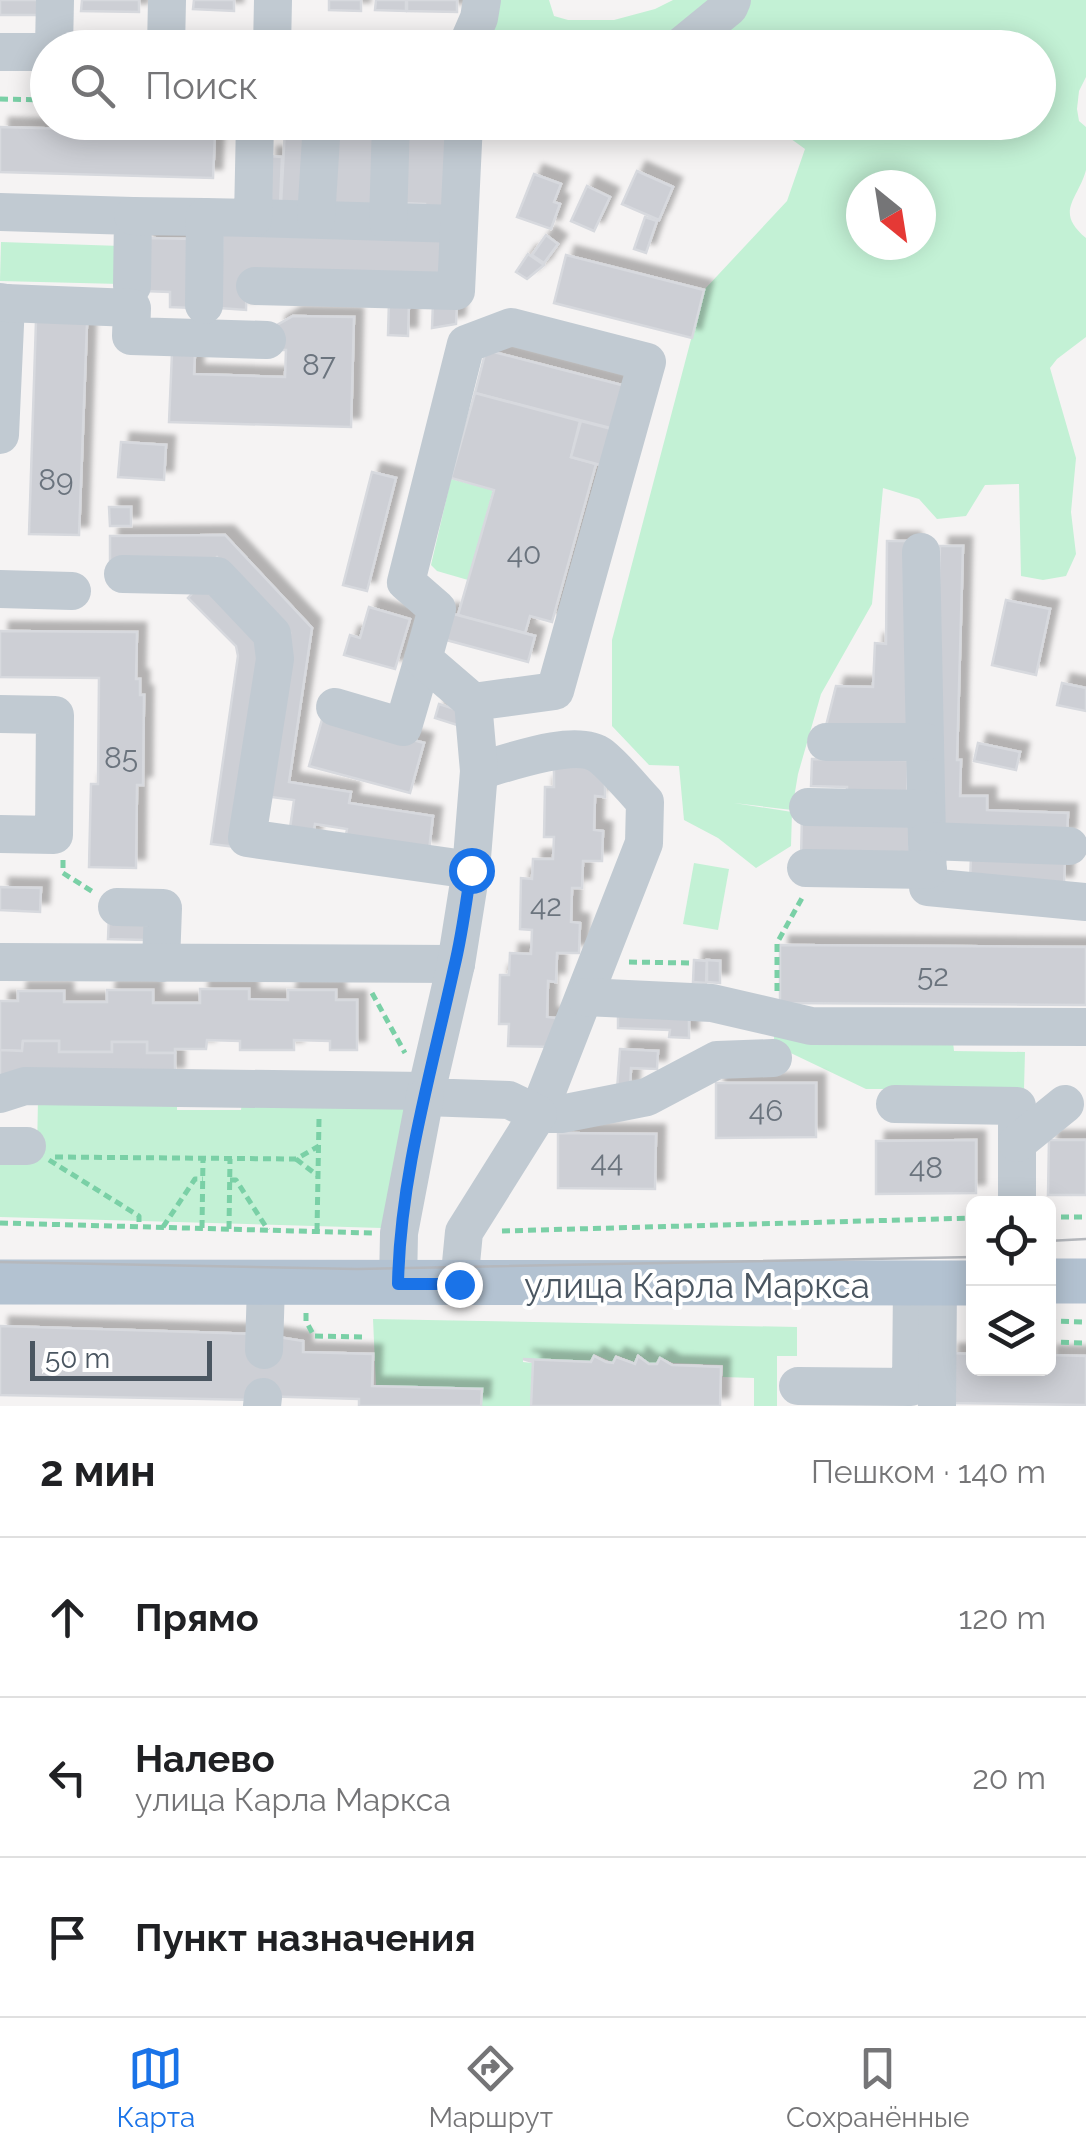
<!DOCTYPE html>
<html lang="ru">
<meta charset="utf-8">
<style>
body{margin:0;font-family:Raleway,sans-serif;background:#f6f6f6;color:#202124}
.controls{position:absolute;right:30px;bottom:30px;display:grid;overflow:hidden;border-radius:15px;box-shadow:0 5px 25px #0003}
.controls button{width:90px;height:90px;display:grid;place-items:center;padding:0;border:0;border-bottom:2px solid #e0e0e0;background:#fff;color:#202124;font:50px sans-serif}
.compass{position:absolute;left:846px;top:170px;width:90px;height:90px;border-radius:50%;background:#fff;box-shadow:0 5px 25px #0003;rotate:150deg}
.scale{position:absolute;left:30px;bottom:25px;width:182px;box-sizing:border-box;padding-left:10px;border:5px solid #4a5661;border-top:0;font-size:28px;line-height:35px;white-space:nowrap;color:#4a5661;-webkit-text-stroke:8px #fff;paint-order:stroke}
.stop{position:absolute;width:30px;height:30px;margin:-22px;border:8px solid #1a73e8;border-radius:50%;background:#fff}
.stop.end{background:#1a73e8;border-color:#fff;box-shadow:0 2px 10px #0008}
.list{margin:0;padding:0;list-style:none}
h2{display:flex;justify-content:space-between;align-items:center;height:130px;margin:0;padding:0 40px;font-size:42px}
h2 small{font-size:32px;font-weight:400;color:#757577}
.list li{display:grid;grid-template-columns:65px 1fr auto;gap:30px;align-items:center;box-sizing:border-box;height:160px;padding:0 40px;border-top:2px solid #e0e0e0}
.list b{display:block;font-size:38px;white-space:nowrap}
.list p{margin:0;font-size:32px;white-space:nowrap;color:#757577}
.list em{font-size:32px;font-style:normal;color:#757577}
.icon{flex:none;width:55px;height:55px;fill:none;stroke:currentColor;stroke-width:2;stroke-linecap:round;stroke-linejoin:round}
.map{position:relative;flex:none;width:1086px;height:1406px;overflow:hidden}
.search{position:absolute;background:#fff;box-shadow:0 5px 25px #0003;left:30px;right:30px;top:30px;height:110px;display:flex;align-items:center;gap:25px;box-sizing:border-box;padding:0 35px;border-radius:55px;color:#757577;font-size:38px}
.sheet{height:610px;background:#fff}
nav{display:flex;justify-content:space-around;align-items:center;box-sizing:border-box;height:140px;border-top:2px solid #e0e0e0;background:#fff;font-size:28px;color:#757577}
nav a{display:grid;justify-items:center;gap:5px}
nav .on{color:#1a73e8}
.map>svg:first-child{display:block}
.green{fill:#c3f1d5;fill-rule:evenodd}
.building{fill:#cdcfd5;stroke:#d7d9de;stroke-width:2.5;filter:url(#shadow)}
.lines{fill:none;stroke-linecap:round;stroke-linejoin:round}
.path{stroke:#7ad0a6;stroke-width:5;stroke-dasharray:8 5;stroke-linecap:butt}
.minor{stroke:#c1cad2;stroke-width:38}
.major{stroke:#b3c2d1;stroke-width:45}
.tram{stroke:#b5b8bd;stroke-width:2.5}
.route{stroke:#1a73e8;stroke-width:12}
.labels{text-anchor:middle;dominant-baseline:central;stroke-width:8;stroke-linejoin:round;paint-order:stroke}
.number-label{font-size:30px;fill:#6b747e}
.street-label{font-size:35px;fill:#4a5661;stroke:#fff}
</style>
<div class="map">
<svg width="1086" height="1406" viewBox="0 0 1086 1406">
<defs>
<filter id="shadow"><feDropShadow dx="9" dy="-9" stdDeviation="2.5" flood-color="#0004"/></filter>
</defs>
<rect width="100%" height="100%" fill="#f5f3f3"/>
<g class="green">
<path d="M490,0H549L554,16L568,20H614L655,9L673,0H723L699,24L657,47L588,48L567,44L557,48H485Z"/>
<path d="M743,0H1086V77L1079,91L1077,109L1079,121L1086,127C1086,141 1086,157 1086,170C1078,200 1054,211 1086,238V337L1057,359L1050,368L1076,458L1071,512L1076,554L1066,576L1043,580L1021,576L1019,484L985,485L966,516L937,519L919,499L883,488L872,604L821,694L798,774L792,810L734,803L792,812L791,846L756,868L718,838L684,820L679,766L649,765L612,726V640L704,290L787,201L805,149L769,123L1038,122V48L719,47ZM861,185H921V245H861Z"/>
<path d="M1,242L121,246L120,284L0,281Z"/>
<path d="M451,479L493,490L468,580L437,571L431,565Z"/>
<path d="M694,863L729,869L718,930L683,924Z"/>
<path d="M774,1036L953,1042L954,1051L1025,1052L1024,1089H866L774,1045Z"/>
<path d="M38,1099L177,1101V1110H241L242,1101L409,1104L382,1228L0,1217V1152H37Z"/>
<path d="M373,1319L797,1327V1356H777V1406H754V1378L723,1377V1365L673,1363L660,1357L656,1363H649L638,1354L634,1362L616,1355L612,1362L594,1354L590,1361L523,1359V1362L533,1363L531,1406H482V1389L376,1386Z"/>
</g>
<g class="building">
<rect x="0" y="0" width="48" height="15"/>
<path d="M82,0H139V12L81,11Z"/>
<path d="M194,0H234V11L193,9Z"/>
<path d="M329,0H361V11L329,10Z"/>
<path d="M376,0H406V11L375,10Z"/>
<path d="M407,0H457V12L407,11Z"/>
<path d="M265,122H310L306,205L281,204L285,129L265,128Z"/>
<path d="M335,122H382L378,208L331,206Z"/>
<path d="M407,122H451L448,211L425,210V204L403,203Z"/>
<path d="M0,127L215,133L213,178L0,172Z"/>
<path d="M268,156L282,157L280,204L266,203Z"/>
<path d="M637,171L673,187L659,220L622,204Z"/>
<path d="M534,174L561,184L554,202L560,204L551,229L517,217Z"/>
<path d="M587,186L610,197L594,231L571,221Z"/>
<path d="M645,217L657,221L646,253L634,249Z"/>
<path d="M223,229L450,237L448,284L247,277L246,310L220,308Z"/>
<path d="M546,235L558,244L544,263L532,255Z"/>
<path d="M145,238L194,239L193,308L170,307V292L144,291Z"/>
<path d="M528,254L544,265L527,279L516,272Z"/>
<path d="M566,255L704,290L692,338L554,303Z"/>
<path d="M389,301L409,302L408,336L388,335Z"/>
<path d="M433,302L457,304L456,324L432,328Z"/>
<path d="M293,316L354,317L351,427L169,422L172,353L195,354L194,374L285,377L286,350H277V325Z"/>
<path d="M36,321L87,323L79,535L29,534Z"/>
<path d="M486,350L633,388L622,431L475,393Z"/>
<path d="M475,393L580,421L571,457L596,464L552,622L530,616L525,633L458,615L494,490L451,478Z"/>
<path d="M581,421L623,432L604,466L571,457Z"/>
<path d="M121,442L166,445L164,480L118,477Z"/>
<path d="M372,472L396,478L367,591L343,585Z"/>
<path d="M109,507H131V526H110Z"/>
<path d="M225,535L312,628L289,782L351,792L349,803L433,816L429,850L346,835L347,829L315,824L312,839L289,835L294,800L264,796L290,633L217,557L211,563L110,564V536Z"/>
<path d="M887,541H912L909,734L826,726L836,686L873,687L875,643L886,644Z"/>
<path d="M940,546H963L957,760H961L960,796H987V810L1068,813L1067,837L936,834L934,761Z"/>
<path d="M203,582L258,636L262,657L236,847L211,844L238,656L236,646L188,598Z"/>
<path d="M1006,600L1050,609L1036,675L992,665Z"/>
<path d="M369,607L410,619L395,669L344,655L350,635L360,638Z"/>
<path d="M446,612L535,636L528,662L439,638Z"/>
<path d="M0,631L137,632L136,679H140V695H144L143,785H137L136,868L89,867L91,784H98L99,678L0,677Z"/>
<path d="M1062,683L1086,688V711L1057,705Z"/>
<path d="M439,704L461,711L457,725L435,718Z"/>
<path d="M323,716L424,743L410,793L309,766Z"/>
<path d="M978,743L1020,752L1016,770L974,761Z"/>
<path d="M812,759L908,760L907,801L847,800V787L811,786Z"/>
<path d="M554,766L605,767V797L595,796L594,830L603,831L602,861H583L582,888H572L571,922L580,923L579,953H557L556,982L548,981L547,1017L556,1018V1047L508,1046L509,1024H499L500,975H509L510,953L531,954L532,930L520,929L521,878L532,879L533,859H553L554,837H544L545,787H554Z"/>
<path d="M802,814L910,816L909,862L801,860Z"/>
<path d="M971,856L1065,859L1064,885L970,883Z"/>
<path d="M0,887L41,888L40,912L0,910Z"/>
<path d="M109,914L147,915L146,940L108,939Z"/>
<path d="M780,945L1086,947V1005L780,1003Z"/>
<path d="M694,960L707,961L706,983L693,982Z"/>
<path d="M707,960L720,961V983L707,982Z"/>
<path d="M200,989H249V999L288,1000V990H336V1000H357V1050H330V1041L294,1040V1050H240V1041L207,1040L206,1049H175V1053H147V1042H112V1052H59V1041H23L22,1051L0,1050V1001H18V991H64V1002H107V990H153V1003H200Z"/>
<path d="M618,1016L689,1017V1038L669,1037L670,1030L618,1028Z"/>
<path d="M23,1041H59V1052H112V1042H147V1053H175V1076L0,1075V1050L22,1051Z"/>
<path d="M620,1049L658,1051L657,1069L631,1068L630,1090H617Z"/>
<path d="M716,1083H816V1137L716,1138Z"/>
<path d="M558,1133L656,1134L655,1189L558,1188Z"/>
<path d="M976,1140V1193L876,1194V1141Z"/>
<path d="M1049,1140H1086V1195H1048Z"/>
<path d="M0,1326L259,1334L303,1341V1352L373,1354L372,1386L482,1389L481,1406H359V1399L257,1396V1400L0,1395Z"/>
<path d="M950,1353L974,1354V1368H1048V1355L1086,1356V1405L949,1403Z"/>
<path d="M594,1356L606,1362L613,1363L616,1357L635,1364L638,1356L649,1364H657L660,1358L672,1365L721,1367L720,1406H531L533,1362L523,1359L591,1362Z"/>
</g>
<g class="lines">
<g class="path">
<path d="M0,99L48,100"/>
<path d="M63,860V873L93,892"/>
<path d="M629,962L691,963"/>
<path d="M777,991V943L802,898"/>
<path d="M372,993L405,1053"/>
<path d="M55,1157L296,1159L319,1146"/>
<path d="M296,1159L318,1176"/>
<path d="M49,1160L139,1216V1227"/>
<path d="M230,1180H236L268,1230"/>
<path d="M1048,1217H1086"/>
<path d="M0,1223L372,1233"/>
<path d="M163,1227L195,1179H203"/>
<path d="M202,1228L203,1158"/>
<path d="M229,1229L230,1159"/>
<path d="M317,1231L319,1119"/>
<path d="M502,1231L974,1218"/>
<path d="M306,1313V1321L314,1336L366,1337"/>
<path d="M1048,1321L1086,1322"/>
<path d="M1048,1342L1086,1343"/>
</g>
<g class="minor">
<path d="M54,48L55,0"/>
<path d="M166,48L167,0"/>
<path d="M272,48L273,0"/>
<path d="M466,48L479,18L482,0"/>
<path d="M679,48L729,7L732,0"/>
<path d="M0,52H48"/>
<path d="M0,212L133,216L132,286"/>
<path d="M133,216L205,217"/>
<path d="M253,218L459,224"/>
<path d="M316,219L322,122"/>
<path d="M388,222L391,122"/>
<path d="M255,286L456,291L464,122"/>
<path d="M0,302L6,303L0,435"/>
<path d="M6,303L132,308L131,336L267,340"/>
<path d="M204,305L205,217L253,218L255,122"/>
<path d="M921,552L928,887L1086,902"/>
<path d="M123,574L217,576L272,634L275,659L247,838L471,870"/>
<path d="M0,589L72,591"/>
<path d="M335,707L403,727L423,659"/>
<path d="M0,714L55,715L54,835L0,834"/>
<path d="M826,742H925"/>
<path d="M479,771C508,763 577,737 601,756C617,769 631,787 645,802L644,843L538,1114H561L647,1097L717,1060L773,1058"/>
<path d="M808,807L926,809"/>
<path d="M927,841L1069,846"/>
<path d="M806,868L928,870"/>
<path d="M117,907L163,908L161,963"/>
<path d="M0,962L456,964"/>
<path d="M585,997L712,1003L811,1026L1086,1027"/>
<path d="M0,1094L25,1086L426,1091"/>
<path d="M895,1104L1017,1106V1204"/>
<path d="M1017,1143L1065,1104"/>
<path d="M0,1146H27"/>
<path d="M459,1284L464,1232L538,1114L509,1100L425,1097L456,964L471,870L479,771L473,702L423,659L437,609L406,582L466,344L511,327L647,362L555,691L473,702"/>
<path d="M398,1285L399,1233L425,1097"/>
<path d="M264,1350L266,1284"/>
<path d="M798,1386L911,1387L912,1285"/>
<path d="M262,1406L263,1397"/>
<path d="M937,1406L938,1284"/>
</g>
<g class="major">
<path d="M1048,1281H1086"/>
<path d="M0,1282L974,1283"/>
</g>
<g class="tram">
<path d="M1048,1241L1086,1239"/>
<path d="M0,1262L357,1269L974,1257"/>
</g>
</g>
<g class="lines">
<path class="route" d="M459,1284H398C400,1177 431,1073 454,968C462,936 466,903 471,870"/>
</g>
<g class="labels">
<g class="number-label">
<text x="319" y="364">87</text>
<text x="56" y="479">89</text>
<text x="524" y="553">40</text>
<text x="121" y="757">85</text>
<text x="546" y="905">42</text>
<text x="933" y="975">52</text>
<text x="766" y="1110">46</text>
<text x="607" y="1161">44</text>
<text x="926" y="1167">48</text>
</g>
<g class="street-label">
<text x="697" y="1285">улица Карла Маркса</text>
</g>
</g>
</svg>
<div class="controls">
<button><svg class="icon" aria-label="locate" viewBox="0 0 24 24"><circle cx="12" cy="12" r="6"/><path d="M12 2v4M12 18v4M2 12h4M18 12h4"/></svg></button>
<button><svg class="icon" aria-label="layers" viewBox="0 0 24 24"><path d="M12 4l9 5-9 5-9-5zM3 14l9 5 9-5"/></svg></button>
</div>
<svg class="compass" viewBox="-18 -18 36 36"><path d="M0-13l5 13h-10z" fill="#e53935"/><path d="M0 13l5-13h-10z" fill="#757577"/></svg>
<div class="scale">50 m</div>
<div class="stop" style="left:471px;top:870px"></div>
<div class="stop end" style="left:459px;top:1284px"></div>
<div class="search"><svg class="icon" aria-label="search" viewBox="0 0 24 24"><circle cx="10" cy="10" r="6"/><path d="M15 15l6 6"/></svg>Поиск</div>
</div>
<section class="sheet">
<h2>2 мин<small>Пешком · 140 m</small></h2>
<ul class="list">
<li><svg class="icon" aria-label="ahead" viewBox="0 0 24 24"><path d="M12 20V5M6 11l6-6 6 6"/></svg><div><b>Прямо</b></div><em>120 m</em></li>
<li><svg class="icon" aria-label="left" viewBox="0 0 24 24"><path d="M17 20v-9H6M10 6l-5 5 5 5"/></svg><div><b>Налево</b><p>улица Карла Маркса</p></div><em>20 m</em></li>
<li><svg class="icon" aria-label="arrive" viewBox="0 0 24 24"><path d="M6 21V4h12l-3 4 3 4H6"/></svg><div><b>Пункт назначения</b></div></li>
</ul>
</section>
<nav>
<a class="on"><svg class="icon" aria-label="map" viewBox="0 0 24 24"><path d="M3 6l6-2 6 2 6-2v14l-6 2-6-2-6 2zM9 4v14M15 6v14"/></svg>Карта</a>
<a><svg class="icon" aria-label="directions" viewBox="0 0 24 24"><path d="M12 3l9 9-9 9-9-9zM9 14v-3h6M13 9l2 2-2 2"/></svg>Маршрут</a>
<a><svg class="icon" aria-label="saved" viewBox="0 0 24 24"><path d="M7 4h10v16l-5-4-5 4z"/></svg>Сохранённые</a>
</nav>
